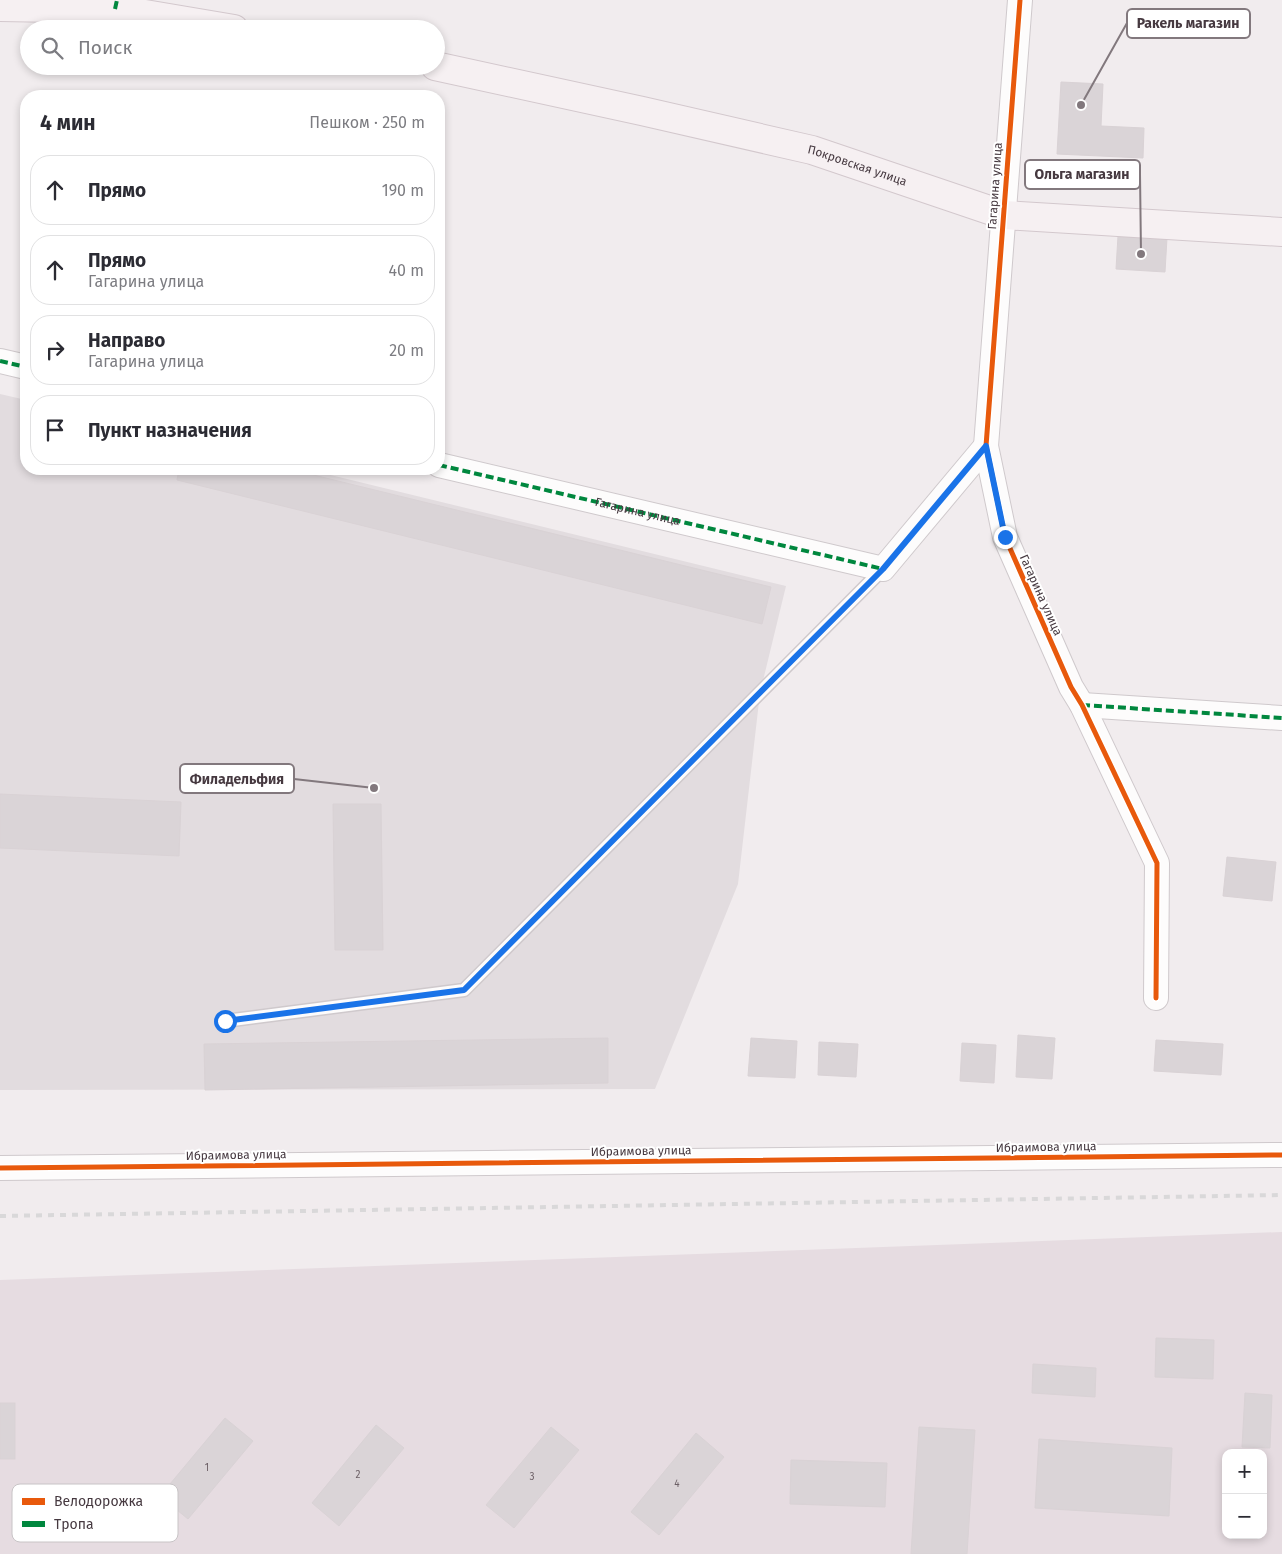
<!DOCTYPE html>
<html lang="ru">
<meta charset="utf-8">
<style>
body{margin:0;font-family:"Fira Sans",sans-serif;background:#f7f7f7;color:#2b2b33}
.controls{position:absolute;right:15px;bottom:15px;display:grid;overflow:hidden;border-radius:10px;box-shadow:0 2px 8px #0003}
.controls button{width:45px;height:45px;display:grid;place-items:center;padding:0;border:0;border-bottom:1px solid #e1e1e2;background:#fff;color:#2b2b33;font:25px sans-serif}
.stop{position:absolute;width:15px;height:15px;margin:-11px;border:4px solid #1a73e8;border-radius:50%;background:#fff}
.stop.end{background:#1a73e8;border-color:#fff;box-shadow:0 1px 5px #0008}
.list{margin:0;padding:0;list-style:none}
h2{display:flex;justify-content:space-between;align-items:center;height:65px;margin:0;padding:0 20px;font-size:21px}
h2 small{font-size:16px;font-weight:400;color:#7c7c81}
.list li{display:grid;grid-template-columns:32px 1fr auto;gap:15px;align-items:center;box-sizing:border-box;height:70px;margin:0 10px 10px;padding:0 10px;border:1px solid #e1e1e2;border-radius:20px}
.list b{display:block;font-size:19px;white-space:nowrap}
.list p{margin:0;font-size:16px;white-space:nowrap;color:#7c7c81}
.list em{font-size:16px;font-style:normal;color:#7c7c81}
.icon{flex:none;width:28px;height:28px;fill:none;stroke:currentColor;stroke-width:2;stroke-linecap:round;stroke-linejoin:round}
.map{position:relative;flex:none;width:1282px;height:1554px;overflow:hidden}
.search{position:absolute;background:#fff;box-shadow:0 2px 8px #0003;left:20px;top:20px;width:425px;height:55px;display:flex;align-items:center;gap:12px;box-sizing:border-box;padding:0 18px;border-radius:28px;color:#7c7c81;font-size:19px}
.panel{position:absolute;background:#fff;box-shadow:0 2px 8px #0003;left:20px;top:90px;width:425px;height:385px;border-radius:20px}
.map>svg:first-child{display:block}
.residential{fill:#e6dce1;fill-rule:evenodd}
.industrial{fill:#e2dcdf}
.building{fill:#dad4d7;stroke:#d9d2d5}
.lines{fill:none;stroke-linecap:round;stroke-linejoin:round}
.lane-casing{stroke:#cfc9cc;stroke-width:15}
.street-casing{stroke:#cfc9cc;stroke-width:26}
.secondary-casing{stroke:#d3c8cd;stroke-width:30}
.lane{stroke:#fdfcfc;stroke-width:12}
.street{stroke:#fdfcfc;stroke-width:24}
.secondary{stroke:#f6f0f2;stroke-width:28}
.rail{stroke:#d9d8d9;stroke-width:4;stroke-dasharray:6 6;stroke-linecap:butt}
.quiet{stroke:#00873e;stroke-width:4;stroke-dasharray:8 4;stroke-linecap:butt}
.cycleway-casing{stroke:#fff;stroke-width:8}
.cycleway{stroke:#e8590c;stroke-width:5}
.route{stroke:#1a73e8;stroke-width:6}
.labels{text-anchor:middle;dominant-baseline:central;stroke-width:4;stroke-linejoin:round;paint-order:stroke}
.number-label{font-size:10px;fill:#6c6066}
.street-label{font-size:12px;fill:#463940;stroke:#fff}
.key{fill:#fff;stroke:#c8c4c6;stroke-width:1}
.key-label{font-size:14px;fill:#463940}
.leader{fill:none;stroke:#82787d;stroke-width:2}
.callout-dot{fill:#82787d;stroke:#fff;stroke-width:2}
.callout{fill:#fff;stroke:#82787d;stroke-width:2}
.callout-label{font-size:14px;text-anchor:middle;font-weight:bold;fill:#463940}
</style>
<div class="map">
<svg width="1282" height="1554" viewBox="0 0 1282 1554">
<rect width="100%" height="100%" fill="#f1ecee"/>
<path class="residential" d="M1282,1232V1554H0V1280ZM1226,1453H1263V1535H1226Z"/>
<path class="industrial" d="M0,394L26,400V469H306L786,586L760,693L738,884L655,1089L0,1090Z"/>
<g class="building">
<path d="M1061,82L1103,84L1101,126L1144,128L1143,158L1057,154Z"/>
<path d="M1118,236L1167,238L1165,272L1116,269Z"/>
<path d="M179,469H289L771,587L762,624L177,480Z"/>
<path d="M0,794L181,802L179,856L0,848Z"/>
<path d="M333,804H381L383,950H335Z"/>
<path d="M1227,857L1276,862L1272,901L1223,896Z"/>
<path d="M1018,1035L1055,1038L1052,1079L1016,1077Z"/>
<path d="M608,1038V1083L205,1090L204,1044Z"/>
<path d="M751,1038L797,1041L795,1078L748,1076Z"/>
<path d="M1156,1040L1223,1044L1221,1075L1154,1071Z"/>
<path d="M819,1042L858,1044L856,1077L818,1075Z"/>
<path d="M962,1043L996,1045L994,1083L960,1081Z"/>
<path d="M1156,1338L1214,1340L1213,1379L1155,1377Z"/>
<path d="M1033,1364L1096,1368L1095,1397L1032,1393Z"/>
<path d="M1245,1393L1272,1395L1270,1448L1242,1447Z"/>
<rect x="0" y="1403" width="15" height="56"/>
<path d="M225,1418L253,1441L188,1519L160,1496Z"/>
<path d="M376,1425L404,1448L339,1526L312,1503Z"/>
<path d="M551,1427L579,1450L514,1528L486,1505Z"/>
<path d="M919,1427L975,1430L967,1554H911Z"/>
<path d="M696,1433L724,1457L659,1535L631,1512Z"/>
<path d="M1039,1439L1172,1448L1169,1516L1035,1508Z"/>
<path d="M791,1460L887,1463L885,1507L790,1504Z"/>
</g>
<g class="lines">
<g class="lane-casing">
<path id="lane" d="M225,1021L464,990L883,569"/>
</g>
<g class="street-casing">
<g id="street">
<path d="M1020,0L986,446L1005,537L1071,687L1082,705L1157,863L1156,998"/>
<path d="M0,361L26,367"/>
<path id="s1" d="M439,465L883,569L986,446"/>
<path d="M1082,705L1282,718"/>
<path d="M0,1168L1282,1155"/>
</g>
</g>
<g class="secondary-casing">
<g id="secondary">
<path d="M0,7L115,9L234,29"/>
<path id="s2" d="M435,66L642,111L812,150L1004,215L1282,232"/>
</g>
</g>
<use href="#lane" class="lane"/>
<use href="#street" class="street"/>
<use href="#secondary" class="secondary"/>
<path class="rail" d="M0,1216L1282,1195"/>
<g class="quiet">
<path d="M115,9L117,0"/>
<path d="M0,361L26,367"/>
<path d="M439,465L883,569L986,446"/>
<path d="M1082,705L1282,718"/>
</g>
<g class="cycleway-casing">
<g id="cycleway">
<path d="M1020,0L986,446L1005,537L1071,687L1082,705L1157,863L1156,998"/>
<path d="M0,1168L1282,1155"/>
</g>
</g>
<use href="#cycleway" class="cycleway"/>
</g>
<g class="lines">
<path class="route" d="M225,1021L464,990L883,569L986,446L1005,537"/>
</g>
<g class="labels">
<g class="number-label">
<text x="207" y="1468">1</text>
<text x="358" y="1475">2</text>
<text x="532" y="1477">3</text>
<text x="677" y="1484">4</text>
</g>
<g class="street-label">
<text stroke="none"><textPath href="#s2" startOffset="434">Покровская улица</textPath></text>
<text transform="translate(995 186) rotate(-86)">Гагарина улица</text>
<text stroke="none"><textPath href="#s1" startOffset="204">Гагарина улица</textPath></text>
<text transform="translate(1041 595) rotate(66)">Гагарина улица</text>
<text transform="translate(1046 1147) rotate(-1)">Ибраимова улица</text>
<text transform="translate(641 1151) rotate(-1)">Ибраимова улица</text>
<text transform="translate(236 1155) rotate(-1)">Ибраимова улица</text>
</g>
</g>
<rect x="12" y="1484" width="166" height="58" rx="8" class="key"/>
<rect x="22" y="1498" width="23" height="7" fill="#e8590c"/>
<rect x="22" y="1521" width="23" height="6" fill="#00873e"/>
<g class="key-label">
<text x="54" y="1506">Велодорожка</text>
<text x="54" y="1529">Тропа</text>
</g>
<path class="leader" d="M1081 105L1127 23M1141 254L1140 174M374 788L294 779"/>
<g class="callout-dot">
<circle cx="1081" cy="105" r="5"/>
<circle cx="1141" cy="254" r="5"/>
<circle cx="374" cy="788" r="5"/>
</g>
<g class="callout">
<rect x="1127" y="9" width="123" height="29" rx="5"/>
<rect x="1025" y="160" width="115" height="29" rx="5"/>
<rect x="180" y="764" width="114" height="29" rx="5"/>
</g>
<g class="callout-label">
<text x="1188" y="28">Ракель магазин</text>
<text x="1082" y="179">Ольга магазин</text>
<text x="237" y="784">Филадельфия</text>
</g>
</svg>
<div class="controls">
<button>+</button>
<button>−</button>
</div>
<div class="stop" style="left:225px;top:1021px"></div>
<div class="stop end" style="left:1005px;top:537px"></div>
<div class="search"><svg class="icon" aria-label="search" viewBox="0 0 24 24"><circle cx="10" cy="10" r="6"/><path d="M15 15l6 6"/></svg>Поиск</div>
<section class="panel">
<h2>4 мин<small>Пешком · 250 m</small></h2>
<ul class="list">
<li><svg class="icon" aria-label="ahead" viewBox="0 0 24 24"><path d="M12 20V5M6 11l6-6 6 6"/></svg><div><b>Прямо</b></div><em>190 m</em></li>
<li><svg class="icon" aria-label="ahead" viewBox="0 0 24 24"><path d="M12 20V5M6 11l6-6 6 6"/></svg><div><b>Прямо</b><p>Гагарина улица</p></div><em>40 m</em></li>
<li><svg class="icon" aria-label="right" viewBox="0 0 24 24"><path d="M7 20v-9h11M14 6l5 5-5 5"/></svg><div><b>Направо</b><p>Гагарина улица</p></div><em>20 m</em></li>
<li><svg class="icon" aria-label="arrive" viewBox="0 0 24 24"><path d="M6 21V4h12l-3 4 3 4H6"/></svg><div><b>Пункт назначения</b></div></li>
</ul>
</section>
</div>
